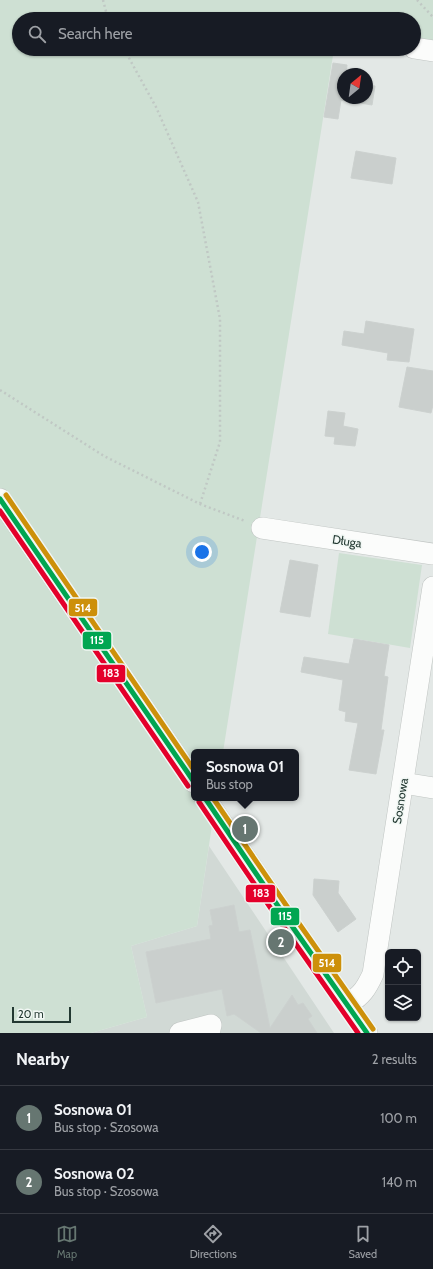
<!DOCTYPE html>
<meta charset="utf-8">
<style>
body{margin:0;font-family:Cabin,sans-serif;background:#242831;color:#f1f3f6}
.controls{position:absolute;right:12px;bottom:12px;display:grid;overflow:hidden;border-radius:6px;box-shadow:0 1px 3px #0004}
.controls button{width:36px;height:36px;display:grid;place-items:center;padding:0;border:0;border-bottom:1px solid #363941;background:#171b24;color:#f1f3f6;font:20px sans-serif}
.compass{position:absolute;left:337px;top:68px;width:36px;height:36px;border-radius:50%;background:#171b24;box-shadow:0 1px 3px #0004;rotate:29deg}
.scale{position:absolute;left:12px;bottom:10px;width:59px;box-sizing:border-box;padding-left:4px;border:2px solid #233932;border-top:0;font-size:11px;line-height:14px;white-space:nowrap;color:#233932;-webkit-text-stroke:3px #f1f7f4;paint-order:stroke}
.you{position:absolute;left:202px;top:552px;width:14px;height:14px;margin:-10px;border:3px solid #fff;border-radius:50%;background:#1a73e8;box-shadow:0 0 0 6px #1a73e833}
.badge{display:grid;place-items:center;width:26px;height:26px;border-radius:50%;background:#667671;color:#fff;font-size:13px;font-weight:700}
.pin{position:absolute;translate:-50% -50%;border:2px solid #fff;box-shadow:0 1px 4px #0006}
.popup{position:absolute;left:191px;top:749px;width:108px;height:52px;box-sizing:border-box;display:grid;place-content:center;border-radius:6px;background:#171b24;filter:drop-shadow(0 1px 3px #0005);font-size:13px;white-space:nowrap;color:#9ea1a6}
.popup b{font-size:15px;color:#f1f3f6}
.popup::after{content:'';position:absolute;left:50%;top:100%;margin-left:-8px;border:8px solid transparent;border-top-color:#171b24}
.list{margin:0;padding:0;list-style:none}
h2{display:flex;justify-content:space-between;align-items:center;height:52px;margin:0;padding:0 16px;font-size:17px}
h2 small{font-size:13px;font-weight:400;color:#9ea1a6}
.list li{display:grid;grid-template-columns:26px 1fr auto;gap:12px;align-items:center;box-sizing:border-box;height:64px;padding:0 16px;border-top:1px solid #363941}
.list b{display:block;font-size:15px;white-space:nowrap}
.list p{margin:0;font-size:13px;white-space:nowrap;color:#9ea1a6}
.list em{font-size:13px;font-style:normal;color:#9ea1a6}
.icon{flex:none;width:22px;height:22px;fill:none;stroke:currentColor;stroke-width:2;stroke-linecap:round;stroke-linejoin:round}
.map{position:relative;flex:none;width:433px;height:1033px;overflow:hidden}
.search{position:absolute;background:#171b24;box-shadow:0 1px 3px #0004;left:12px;right:12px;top:12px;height:44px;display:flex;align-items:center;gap:10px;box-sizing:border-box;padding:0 14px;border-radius:22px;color:#9ea1a6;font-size:15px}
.sheet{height:180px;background:#171b24}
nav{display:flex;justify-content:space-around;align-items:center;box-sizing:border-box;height:56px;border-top:1px solid #363941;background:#171b24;font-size:11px;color:#9ea1a6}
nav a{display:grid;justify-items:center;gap:2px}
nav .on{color:#667671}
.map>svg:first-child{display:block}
.built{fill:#d1d9d5}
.green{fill:#cee0d3}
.building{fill:#cacfcd;stroke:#ccd1cf}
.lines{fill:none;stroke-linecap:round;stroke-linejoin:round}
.minor-casing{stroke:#c0c5c3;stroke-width:22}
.path{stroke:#c0c8c4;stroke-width:2.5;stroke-dasharray:2 3;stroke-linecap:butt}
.minor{stroke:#fbfcfb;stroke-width:21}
.bus-1-casing{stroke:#f1f7f4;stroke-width:8}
.bus-2-casing{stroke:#f1f7f4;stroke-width:8}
.bus-3-casing{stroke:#f1f7f4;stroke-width:8}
.bus-1{stroke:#00a651;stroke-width:5}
.bus-2{stroke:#e4002b;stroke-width:5}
.bus-3{stroke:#cd900a;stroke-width:5}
.labels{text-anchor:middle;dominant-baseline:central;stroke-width:3;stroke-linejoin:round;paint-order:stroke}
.street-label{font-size:12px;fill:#233932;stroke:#f1f7f4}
.line-badge{stroke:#f1f7f4;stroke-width:1.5}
.badge-label{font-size:11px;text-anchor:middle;font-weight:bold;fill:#fff}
</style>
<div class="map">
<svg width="433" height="1033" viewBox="0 0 433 1033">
<rect width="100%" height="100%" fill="#e3e8e6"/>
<path class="built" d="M209,846L334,1033H91L147,1017L131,946L197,926Z"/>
<g class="green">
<path d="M0,0H433V42L414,38V19H19V49H334L223,752H194V798H216L197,926L131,946L147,1017L91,1033H0Z"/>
<path d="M339,553L422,565L410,648L328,634Z"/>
</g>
<g class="building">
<path d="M333,63L347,65L346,74H343V98H367V85L375,86L372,105L341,100L338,119L324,117Z"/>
<path d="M356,151L396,158L392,184L351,178Z"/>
<path d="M366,321L414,329L409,362L387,360L388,353L342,345L344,331L364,334Z"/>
<path d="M407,367L433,371V405L431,413L399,407Z"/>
<path d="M328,411L345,413L343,426L358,429L355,446L334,444L335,437L325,436Z"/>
<path d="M290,560L318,565L310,617L280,612Z"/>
<path d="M354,639L389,645L384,676L388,677L381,730H384L376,774L349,770L358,723L345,721L346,712L339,710L343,680L301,672L304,657L349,664Z"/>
<path d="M314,879L339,881L338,893L356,919L338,932L313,895Z"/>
<path d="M234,905L239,932L250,930L270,1028L292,995L298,1005L303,1003L312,1016L308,1019L317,1033H261L234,1014L227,1016L222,989L156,1003L146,952L211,939L209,926L213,925L210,910Z"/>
</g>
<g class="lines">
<g class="minor-casing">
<g id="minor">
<path d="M414,48L433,51"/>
<path d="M0,499L194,782"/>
<path d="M262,528L433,554"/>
<path d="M403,783L433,788"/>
<path d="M205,798L280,909L367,1033"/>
<path d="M348,1004C362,995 366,989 373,974L433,587"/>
<path d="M180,1033L211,1025L209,1033"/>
</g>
</g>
<g class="path">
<path d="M103,0L108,19"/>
<path d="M417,0L433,17"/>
<path d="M124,49L156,107L198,202L220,319V442L200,504"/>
<path d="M0,390L104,456L200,504L245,521"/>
</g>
<use href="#minor" class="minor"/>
<g class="bus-1-casing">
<g id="bus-1">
<path d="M0,499L194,782"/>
<path d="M205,798L280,909L367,1033"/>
</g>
</g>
<g class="bus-2-casing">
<g id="bus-2">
<path d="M0,511L188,786"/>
<path d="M199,802L274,913L358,1033"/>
</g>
</g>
<g class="bus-3-casing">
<g id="bus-3">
<path d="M6,495L194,770"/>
<path d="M213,798L286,905L373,1029"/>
</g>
</g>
<use href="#bus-1" class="bus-1"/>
<use href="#bus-2" class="bus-2"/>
<use href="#bus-3" class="bus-3"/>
</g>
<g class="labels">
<g class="street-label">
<text transform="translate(347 541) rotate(9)">Długa</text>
<text transform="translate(400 801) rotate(-81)">Sosnowa</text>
</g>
</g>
<g class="line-badge">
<rect x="68" y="598" width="30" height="19" rx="4" fill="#cd900a"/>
<rect x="82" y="631" width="30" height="19" rx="4" fill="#00a651"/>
<rect x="96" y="664" width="30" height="19" rx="4" fill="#e4002b"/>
<rect x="245" y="884" width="31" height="19" rx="4" fill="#e4002b"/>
<rect x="270" y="907" width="30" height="19" rx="4" fill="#00a651"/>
<rect x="312" y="953" width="30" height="20" rx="4" fill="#cd900a"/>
</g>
<g class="badge-label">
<text x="83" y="612">514</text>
<text x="97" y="644">115</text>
<text x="111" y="677">183</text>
<text x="261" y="897">183</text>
<text x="285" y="920">115</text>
<text x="327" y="967">514</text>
</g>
</svg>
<div class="controls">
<button><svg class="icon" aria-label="locate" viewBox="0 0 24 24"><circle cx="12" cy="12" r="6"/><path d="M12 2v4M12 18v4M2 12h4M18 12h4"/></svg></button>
<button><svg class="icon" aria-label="layers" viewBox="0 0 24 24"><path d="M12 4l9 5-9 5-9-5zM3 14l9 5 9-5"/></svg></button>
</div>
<svg class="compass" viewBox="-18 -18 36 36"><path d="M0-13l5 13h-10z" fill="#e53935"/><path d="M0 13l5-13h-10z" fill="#9ea1a6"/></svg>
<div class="scale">20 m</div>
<div class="you"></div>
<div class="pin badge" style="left:245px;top:829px">1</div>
<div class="popup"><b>Sosnowa 01</b>Bus stop</div>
<div class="pin badge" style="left:281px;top:942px">2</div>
<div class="search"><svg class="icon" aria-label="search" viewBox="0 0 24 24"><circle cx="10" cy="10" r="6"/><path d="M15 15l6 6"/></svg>Search here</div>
</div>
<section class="sheet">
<h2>Nearby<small>2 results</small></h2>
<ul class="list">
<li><span class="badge">1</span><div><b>Sosnowa 01</b><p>Bus stop · Szosowa</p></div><em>100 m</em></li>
<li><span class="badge">2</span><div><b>Sosnowa 02</b><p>Bus stop · Szosowa</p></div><em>140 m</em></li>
</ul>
</section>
<nav>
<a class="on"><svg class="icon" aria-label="map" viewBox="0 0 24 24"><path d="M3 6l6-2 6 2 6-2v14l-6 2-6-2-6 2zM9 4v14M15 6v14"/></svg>Map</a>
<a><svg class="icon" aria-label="directions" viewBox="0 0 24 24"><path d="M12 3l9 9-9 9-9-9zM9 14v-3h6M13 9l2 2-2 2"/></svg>Directions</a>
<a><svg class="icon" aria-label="saved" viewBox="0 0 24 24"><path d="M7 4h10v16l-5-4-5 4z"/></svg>Saved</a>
</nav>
